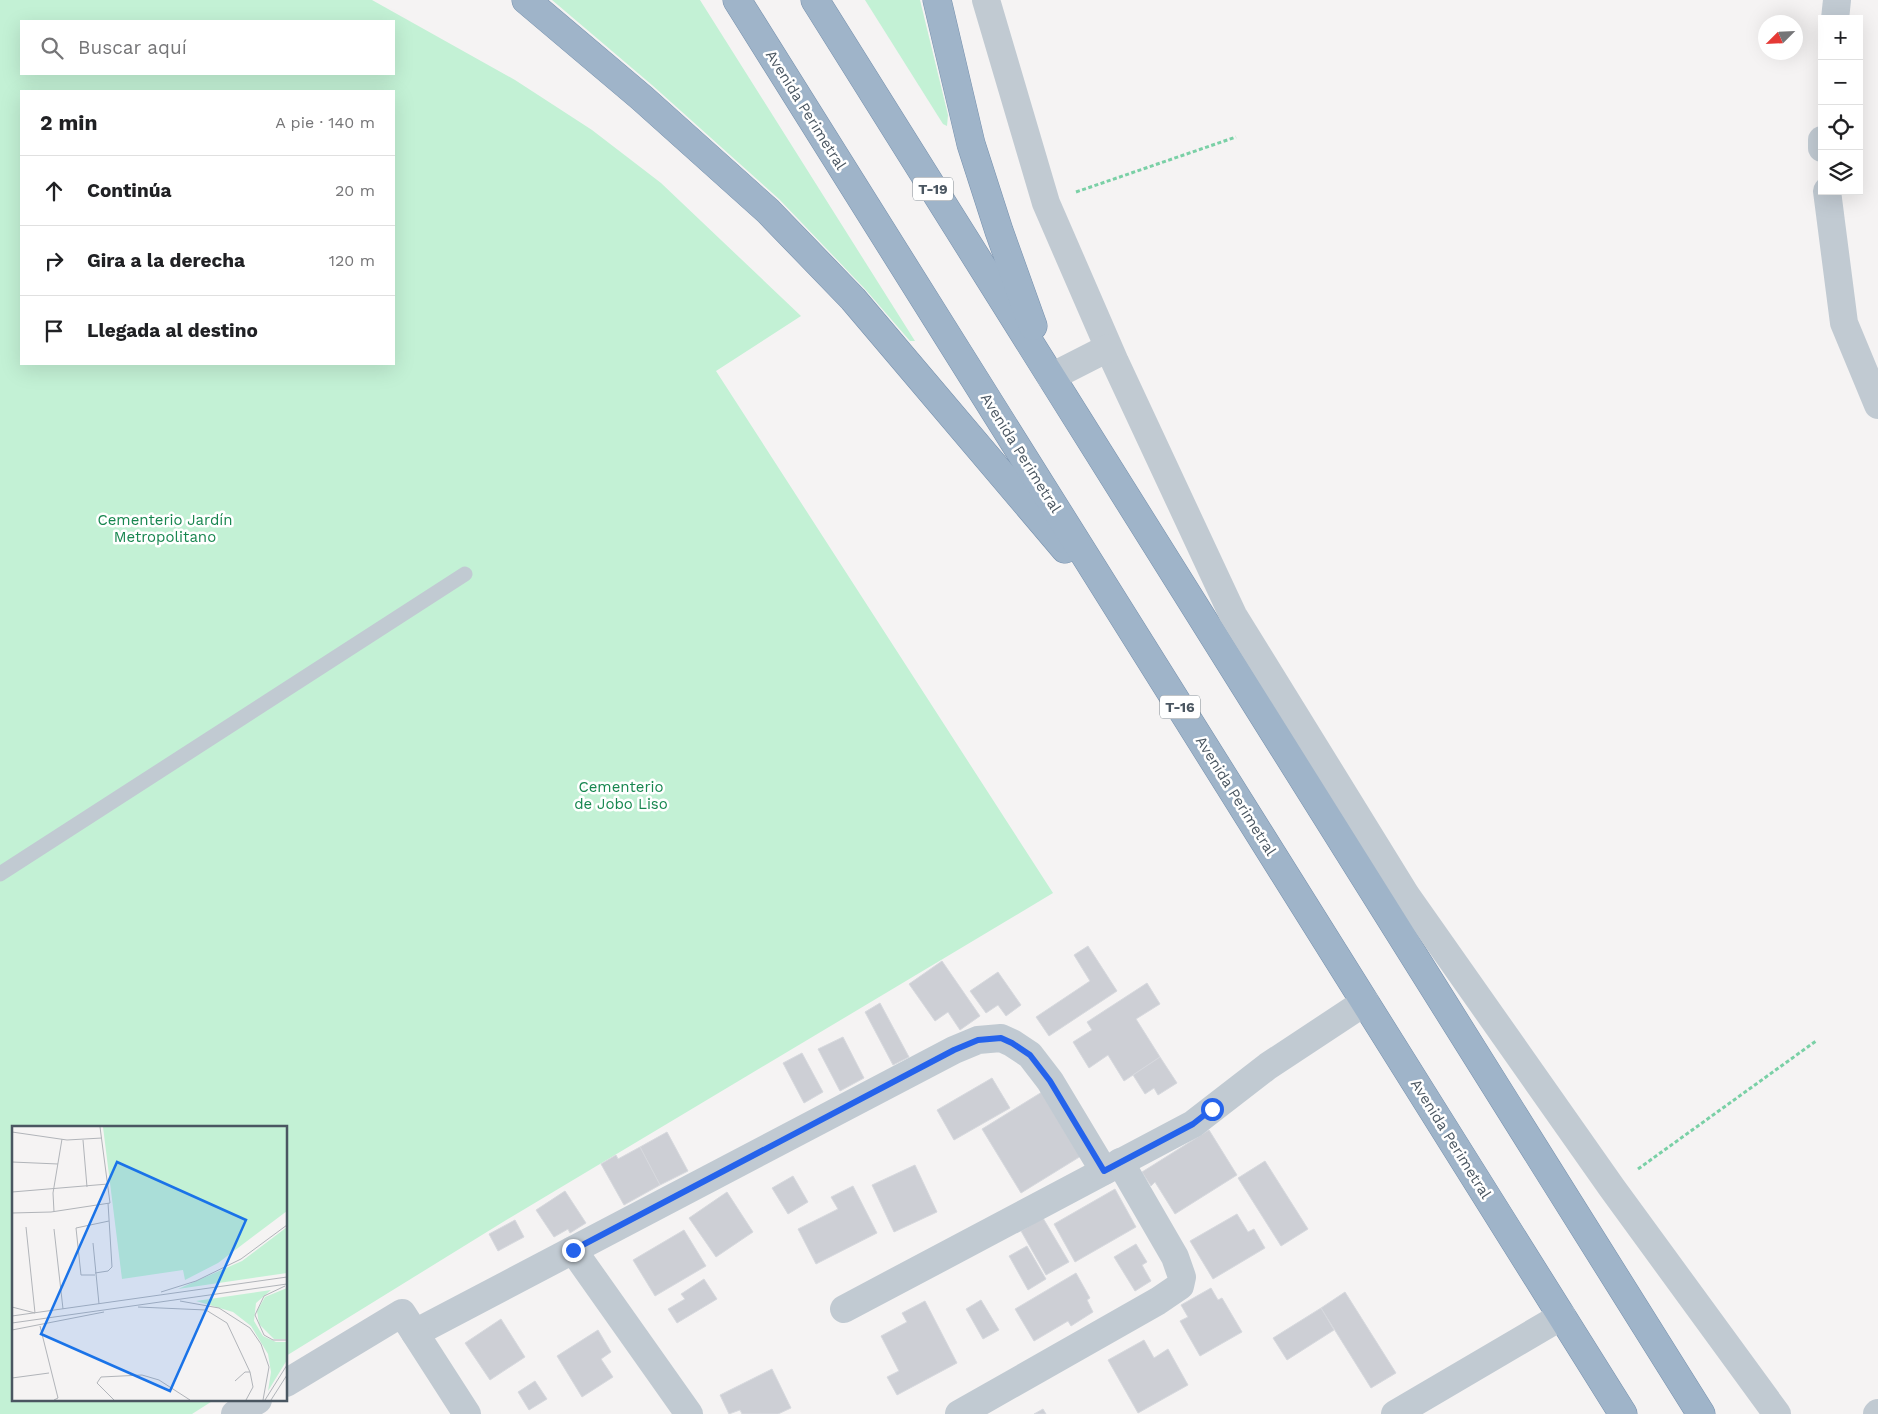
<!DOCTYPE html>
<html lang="es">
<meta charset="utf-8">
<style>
body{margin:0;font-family:"Work Sans",sans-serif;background:#f6f6f6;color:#202124}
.controls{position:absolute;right:15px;top:15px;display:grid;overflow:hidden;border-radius:0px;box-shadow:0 5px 20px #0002}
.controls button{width:45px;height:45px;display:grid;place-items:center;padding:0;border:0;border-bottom:1px solid #e0e0e0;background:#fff;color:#202124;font:25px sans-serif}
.compass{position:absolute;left:1758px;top:15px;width:45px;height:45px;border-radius:50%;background:#fff;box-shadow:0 5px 20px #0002;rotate:246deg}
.stop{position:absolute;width:15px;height:15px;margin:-11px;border:4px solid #2563eb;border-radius:50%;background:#fff}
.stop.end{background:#2563eb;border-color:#fff;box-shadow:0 1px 5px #0008}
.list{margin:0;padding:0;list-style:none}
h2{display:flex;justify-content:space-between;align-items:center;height:65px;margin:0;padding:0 20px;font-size:21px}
h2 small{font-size:16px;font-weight:400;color:#757577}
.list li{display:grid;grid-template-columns:32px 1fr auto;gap:15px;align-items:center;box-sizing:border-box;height:70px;padding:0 20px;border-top:1px solid #e0e0e0}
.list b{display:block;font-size:19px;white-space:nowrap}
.list em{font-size:16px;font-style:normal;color:#757577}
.icon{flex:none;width:28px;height:28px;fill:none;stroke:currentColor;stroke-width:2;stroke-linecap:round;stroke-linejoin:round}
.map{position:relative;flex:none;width:1878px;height:1414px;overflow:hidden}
.search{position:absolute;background:#fff;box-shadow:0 5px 20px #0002;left:20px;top:20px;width:375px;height:55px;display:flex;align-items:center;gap:12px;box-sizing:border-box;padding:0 18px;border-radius:0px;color:#757577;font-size:19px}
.panel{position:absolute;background:#fff;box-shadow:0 5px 20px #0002;left:20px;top:90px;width:375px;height:275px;border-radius:0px}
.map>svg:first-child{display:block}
.green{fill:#c3f1d5;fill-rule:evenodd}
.building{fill:#cdcfd5;stroke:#d7d9de}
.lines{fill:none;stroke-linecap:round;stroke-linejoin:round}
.trunk-casing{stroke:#7690ad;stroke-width:29}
.path{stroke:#7ad0a6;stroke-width:3;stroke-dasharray:4 2.5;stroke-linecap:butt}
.service{stroke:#c1cad2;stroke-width:15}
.minor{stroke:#c1cad2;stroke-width:28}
.trunk{stroke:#9fb4c9;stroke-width:28}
.route{stroke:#2563eb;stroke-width:6}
.labels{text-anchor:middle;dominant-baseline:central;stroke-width:5;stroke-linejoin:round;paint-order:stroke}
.shield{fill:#fff;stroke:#808990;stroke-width:1}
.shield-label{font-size:14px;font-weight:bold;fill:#4a5661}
.street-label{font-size:15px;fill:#4a5661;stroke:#fff}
.park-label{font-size:15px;fill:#17864f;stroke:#fff}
.inset-road{fill:none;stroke:#b1b4b9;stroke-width:1}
.view{fill:#1a73e8;fill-opacity:0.15;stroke:#1a73e8;stroke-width:2.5}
.inset-edge{fill:none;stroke:#4a5661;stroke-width:2.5}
</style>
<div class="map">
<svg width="1878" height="1414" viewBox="0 0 1878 1414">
<rect width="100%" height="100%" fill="#f5f3f3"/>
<g class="green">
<path d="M0,0H372L515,80L592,130L661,183L801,316L716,371L1053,893L503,1222L286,1356V1128H14V1400H214L192,1414H0ZM21,21H394V74H21ZM21,91H394V364H21Z"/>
<path d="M552,0H700L915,341H910L865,289L779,199L652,85Z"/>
<path d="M865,0H920L948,115L947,126L943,124Z"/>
</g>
<g class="building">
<path d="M1088,946L1117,991L1049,1036L1036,1017L1090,981L1074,955Z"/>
<path d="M942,961L980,1016L960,1030L948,1012L935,1021L909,984Z"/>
<path d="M998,972L1021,1005L1006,1016L998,1005L986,1013L970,991Z"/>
<path d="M1147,983L1160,1004L1136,1019L1160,1057L1124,1081L1108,1055L1089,1068L1073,1042L1092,1030L1087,1022Z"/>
<path d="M880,1003L909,1057L893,1065L865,1012Z"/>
<path d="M843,1037L864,1078L840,1091L818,1049Z"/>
<path d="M802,1053L823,1092L804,1103L783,1063Z"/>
<path d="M1160,1057L1177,1083L1158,1095L1154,1088L1145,1094L1133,1075Z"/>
<path d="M992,1078L1010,1108L954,1140L937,1110Z"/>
<path d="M1042,1092L1081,1156L1021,1193L982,1129Z"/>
<path d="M1209,1130L1237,1175L1175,1214L1155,1182L1151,1186L1142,1172Z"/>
<path d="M667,1132L688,1171L660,1185L640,1147Z"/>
<path d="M640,1147L660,1185L624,1205L601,1164L616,1155L618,1159Z"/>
<path d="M1265,1161L1308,1229L1281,1246L1238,1178Z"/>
<path d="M915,1165L937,1212L894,1232L872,1185Z"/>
<path d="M793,1176L808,1202L788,1214L772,1188Z"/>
<path d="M853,1186L877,1233L816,1264L798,1229L838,1209L831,1197Z"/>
<path d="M1115,1189L1136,1227L1075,1262L1054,1224Z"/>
<path d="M565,1191L586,1223L570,1233L568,1229L554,1237L536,1210Z"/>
<path d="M727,1192L753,1232L716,1257L689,1218Z"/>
<path d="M1237,1214L1248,1232L1254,1229L1265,1248L1213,1279L1190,1241Z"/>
<path d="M1043,1218L1069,1262L1046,1275L1021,1231Z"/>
<path d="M515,1220L524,1237L498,1251L489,1234Z"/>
<path d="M684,1230L706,1266L655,1296L633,1260Z"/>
<path d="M1136,1244L1147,1262L1142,1265L1151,1281L1135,1291L1114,1257Z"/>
<path d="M1027,1246L1046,1279L1028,1290L1009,1256Z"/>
<path d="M1076,1273L1090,1298L1087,1300L1093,1312L1071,1326L1068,1321L1034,1341L1015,1309Z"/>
<path d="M704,1279L717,1299L677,1323L668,1309L685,1299L681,1294Z"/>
<path d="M1211,1288L1218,1300L1222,1298L1242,1332L1200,1356L1180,1321L1188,1317L1181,1305Z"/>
<path d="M1345,1292L1396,1373L1371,1388L1321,1308Z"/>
<path d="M981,1300L999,1330L983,1339L966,1309Z"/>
<path d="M925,1301L957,1363L897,1395L887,1377L899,1371L881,1336L907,1322L902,1313Z"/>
<path d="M1321,1308L1334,1330L1287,1360L1273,1338Z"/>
<path d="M501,1319L525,1357L490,1380L465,1343Z"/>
<path d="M598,1330L611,1352L601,1359L613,1377L582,1397L557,1356Z"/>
<path d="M1144,1340L1154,1358L1168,1349L1188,1385L1138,1413L1108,1360Z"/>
<path d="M772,1369L791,1408L778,1414H742L740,1410L729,1414L720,1395Z"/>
<path d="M535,1381L547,1399L529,1410L518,1392Z"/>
<path d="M1043,1409L1046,1414H1034Z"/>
</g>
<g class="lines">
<g class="trunk-casing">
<g id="trunk">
<path d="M526,0L642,98L768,211L853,299L1065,549"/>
<path d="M737,0L1623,1414"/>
<path d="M815,0L1701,1414"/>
<path d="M937,0L971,144L999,231L1033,326"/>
</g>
</g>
<g class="path">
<path d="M1076,192L1236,137"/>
<path d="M1638,1169L1816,1041"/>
</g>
<path class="service" d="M0,874L465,574"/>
<g class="minor">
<path d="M986,0L1046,203L1115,362L1233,615L1406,895L1612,1188L1777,1414"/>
<path d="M1835,19L1837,0"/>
<path d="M1822,140V148"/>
<path d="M1827,191L1844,323L1878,405"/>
<path d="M1051,377L1108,348"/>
<path d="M573,1250L689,1414"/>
<path d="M844,1309L1193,1124L1268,1066L1365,1002"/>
<path d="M415,1333L954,1050L978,1040L1001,1038L1012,1043L1030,1055L1050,1081L1104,1171"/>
<path d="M286,1383L402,1313L467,1414"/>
<path d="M235,1414L258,1400"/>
<path d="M959,1414L1158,1301L1180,1286L1182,1277L1175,1257L1120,1162"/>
<path d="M1395,1414L1562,1316"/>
<path d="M1877,1414L1878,1413"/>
</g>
<use href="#trunk" class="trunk"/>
</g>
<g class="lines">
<path class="route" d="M573,1250L954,1050L978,1040L1001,1038L1012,1043L1030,1055L1050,1081L1104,1171L1193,1124L1212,1109"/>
</g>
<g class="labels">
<g class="shield">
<rect x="913" y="177.5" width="40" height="23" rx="4"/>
<rect x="1160" y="695.5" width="40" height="23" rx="4"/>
</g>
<g class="shield-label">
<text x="933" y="189">T-19</text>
<text x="1180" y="707">T-16</text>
</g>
<g class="street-label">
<text transform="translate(806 110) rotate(58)">Avenida Perimetral</text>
<text transform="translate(1021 453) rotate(58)">Avenida Perimetral</text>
<text transform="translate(1236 796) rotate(58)">Avenida Perimetral</text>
<text transform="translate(1451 1139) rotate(58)">Avenida Perimetral</text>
</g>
<g class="park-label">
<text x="165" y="520">Cementerio Jardín<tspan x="165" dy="17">Metropolitano</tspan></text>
<text x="621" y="787">Cementerio<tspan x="621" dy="17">de Jobo Liso</tspan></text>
</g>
</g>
<g transform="translate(12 1126)">
<rect width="275" height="275" fill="#f5f3f3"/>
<path d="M91,1H275V85L206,137L173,154L171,144L110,153ZM275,101V147L166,163L230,135ZM275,162V213H262L247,198L245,185L253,171ZM259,164L244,177L242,195L251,210L264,216H275V234L256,265L259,246L256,228L239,200L221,186L184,175Z" fill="#c3f1d5"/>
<path class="inset-road" d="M0,6L55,14L90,12M71,14L75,61M0,36L46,38M0,66L96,58M42,86L41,67L50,13M0,87L39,86L98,77L88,1M42,103L51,183M81,117L87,178M83,147L96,145L100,141L96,77M83,149H69L64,102L97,95M273,160L252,170L243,189L252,209L261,214H275M149,166L184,155L229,133L275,99M168,175L207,182L238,202L249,218L257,241L251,274M0,181L23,187L14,101M126,181L194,184L215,197L238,246L241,261L234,274M0,190L275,151M0,197L275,158M28,200L46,272L42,274M0,204L92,186M0,252L37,247M223,255L233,246H238M102,274L85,257L89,251L130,249L147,254L178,274M253,274L275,239M259,274L275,249"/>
<path class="view" d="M105,36L234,94L158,265L29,208Z"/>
<rect width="275" height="275" class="inset-edge"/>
</g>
</svg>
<div class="controls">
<button>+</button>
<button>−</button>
<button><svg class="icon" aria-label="locate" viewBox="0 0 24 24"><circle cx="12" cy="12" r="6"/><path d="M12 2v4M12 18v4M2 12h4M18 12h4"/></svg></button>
<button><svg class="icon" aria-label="layers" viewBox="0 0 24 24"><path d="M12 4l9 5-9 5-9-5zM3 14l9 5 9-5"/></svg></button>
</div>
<svg class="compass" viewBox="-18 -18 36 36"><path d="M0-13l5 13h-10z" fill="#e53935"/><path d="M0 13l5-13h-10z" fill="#757577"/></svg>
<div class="stop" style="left:1212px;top:1109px"></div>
<div class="stop end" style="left:573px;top:1250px"></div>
<div class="search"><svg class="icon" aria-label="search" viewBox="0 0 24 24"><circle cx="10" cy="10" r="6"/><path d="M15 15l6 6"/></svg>Buscar aquí</div>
<section class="panel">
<h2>2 min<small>A pie · 140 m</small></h2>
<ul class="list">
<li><svg class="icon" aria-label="ahead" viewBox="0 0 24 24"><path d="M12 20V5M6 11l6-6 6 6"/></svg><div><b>Continúa</b></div><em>20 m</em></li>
<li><svg class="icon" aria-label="right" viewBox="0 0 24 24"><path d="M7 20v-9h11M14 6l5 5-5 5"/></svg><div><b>Gira a la derecha</b></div><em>120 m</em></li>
<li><svg class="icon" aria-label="arrive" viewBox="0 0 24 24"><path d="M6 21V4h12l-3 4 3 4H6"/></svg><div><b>Llegada al destino</b></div></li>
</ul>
</section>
</div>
